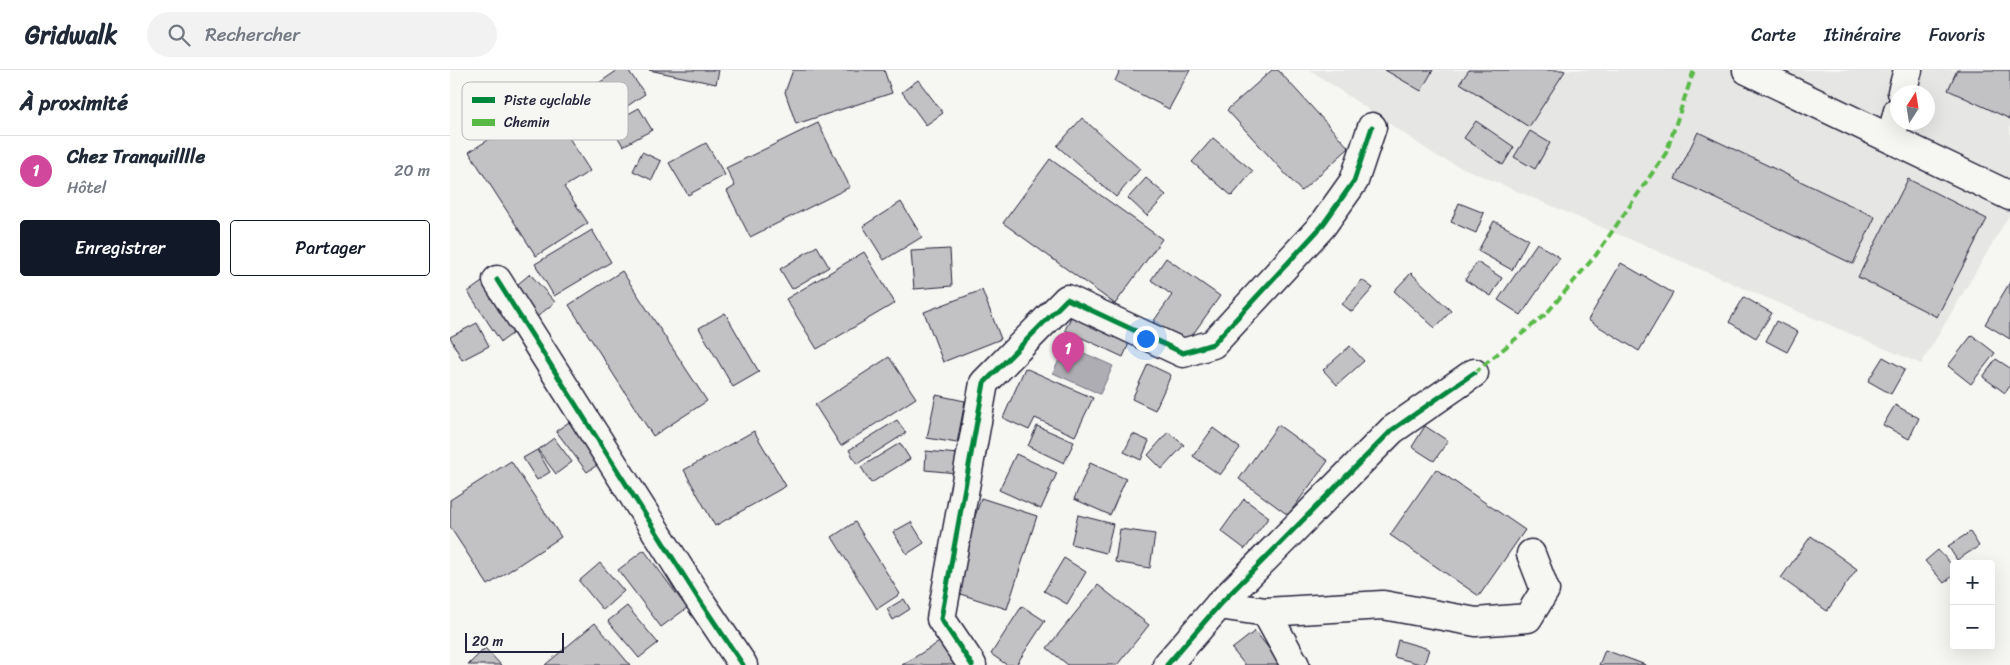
<!DOCTYPE html>
<html lang="fr">
<meta charset="utf-8">
<style>
body{margin:0;font-family:Sriracha,sans-serif;background:#f2f2f3;color:#1f2937}
.controls{position:absolute;right:15px;bottom:15px;display:grid;overflow:hidden;border-radius:5px;box-shadow:0 5px 20px #0002}
.controls button{width:45px;height:45px;display:grid;place-items:center;padding:0;border:0;border-bottom:1px solid #e0e1e3;background:#fff;color:#1f2937;font:25px sans-serif}
.compass{position:absolute;left:1440px;top:15px;width:45px;height:45px;border-radius:50%;background:#fff;box-shadow:0 5px 20px #0002;rotate:12deg}
.scale{position:absolute;left:15px;bottom:12px;width:99px;box-sizing:border-box;padding-left:5px;border:2px solid #22223b;border-top:0;font-size:14px;line-height:18px;white-space:nowrap;color:#22223b;-webkit-text-stroke:4px #f6f6f2;paint-order:stroke}
.you{position:absolute;left:695px;top:268px;width:18px;height:18px;margin:-12px;border:4px solid #fff;border-radius:50%;background:#1a73e8;box-shadow:0 0 0 8px #1a73e833}
.badge{display:grid;place-items:center;width:32px;height:32px;border-radius:50%;background:#111827;color:#fff;font-size:16px;font-weight:700}
.pin{position:absolute;translate:-50% -41px;filter:drop-shadow(0 1px 2px #0008)}
.pin::after{content:'';position:absolute;top:26px;width:18px;height:15px;background:inherit;clip-path:polygon(0 0,100% 0,50% 100%)}
.list{margin:0;padding:0;list-style:none}
h2{display:flex;justify-content:space-between;align-items:center;height:65px;margin:0;padding:0 20px;font-size:21px}
h2 small{font-size:16px;font-weight:400;color:#747a83}
.list li{display:grid;grid-template-columns:32px 1fr auto;gap:15px;align-items:center;box-sizing:border-box;height:70px;padding:0 20px;border-top:1px solid #e0e1e3}
.list b{display:block;font-size:19px;white-space:nowrap}
.list p{margin:0;font-size:16px;white-space:nowrap;color:#747a83}
.list em{font-size:16px;font-style:normal;color:#747a83}
.actions{display:flex;gap:10px;padding:15px 20px}
.actions a{flex:1;padding:11px 0;border:1px solid #111827;border-radius:5px;text-align:center;font-size:18px;color:#111827}
.actions .main{background:#111827;color:#fff}
.icon{flex:none;width:28px;height:28px;fill:none;stroke:currentColor;stroke-width:2;stroke-linecap:round;stroke-linejoin:round}
.map{position:relative;flex:none;width:1560px;height:595px;overflow:hidden}
header{display:flex;align-items:center;gap:30px;box-sizing:border-box;height:70px;padding:0 25px;background:#fff;border-bottom:1px solid #e0e1e3}
header strong{font-size:24px}
nav{display:flex;gap:28px;margin-inline-start:auto;font-size:18px}
.search{width:350px;height:45px;background:#f2f2f3;display:flex;align-items:center;gap:12px;box-sizing:border-box;padding:0 18px;border-radius:28px;color:#747a83;font-size:19px}
main{display:flex}
aside{flex:1;background:#fff}
.map>svg:first-child{display:block}
.built{fill:#e6e6e4;fill-rule:evenodd}
.water{fill:#adadb3;stroke:#757583}
.building{fill:#c2c2c4;stroke:#22223b}
.lines{fill:none;stroke-linecap:round;stroke-linejoin:round}
.minor-casing{stroke:#22223b;stroke-width:31}
.minor{stroke:#f6f6f2;stroke-width:28}
.quiet{stroke:#58b947;stroke-width:4;stroke-dasharray:8 4;stroke-linecap:butt}
.cycleway-casing{stroke:#f6f6f2;stroke-width:8}
.cycleway{stroke:#00873e;stroke-width:5}
.key{fill:#f6f6f2;stroke:#b6b6bb;stroke-width:1}
.key-label{font-size:14px;fill:#22223b}
</style>
<header>
<strong>Gridwalk</strong>
<div class="search"><svg class="icon" aria-label="search" viewBox="0 0 24 24"><circle cx="10" cy="10" r="6"/><path d="M15 15l6 6"/></svg>Rechercher</div>
<nav><a>Carte</a><a>Itinéraire</a><a>Favoris</a></nav>
</header>
<main>
<aside>
<h2>À proximité<small></small></h2>
<ul class="list">
<li><span class="badge" style="background:#d1479c">1</span><div><b>Chez Tranquilllle</b><p>Hôtel</p></div><em>20 m</em></li>
</ul>
<div class="actions"><a class="main">Enregistrer</a><a>Partager</a></div>
</aside>
<div class="map">
<svg width="1560" height="595" viewBox="0 0 1560 595">
<rect width="100%" height="100%" fill="#f6f6f2"/>
<filter id="ink" filterUnits="userSpaceOnUse"><feTurbulence type="fractalNoise" baseFrequency=".02" numOctaves="2"/><feDisplacementMap in="SourceGraphic" scale="10" xChannelSelector="R" yChannelSelector="G"/><feConvolveMatrix kernelMatrix="1 2 1 2 8 2 1 2 1" color-interpolation-filters="sRGB"/></filter>
<g filter="url(#ink)">
<path class="built" d="M860,0H1560V144L1471,294L990,88ZM1448,22H1478V52H1448Z"/>
<path class="water" d="M616,275L663,296L650,324L603,303Z"/>
<g class="building">
<path d="M168,0H178L195,24L157,50L137,21Z"/>
<path d="M199,0H269L266,14Z"/>
<path d="M343,0H434L442,23L346,54L335,22Z"/>
<path d="M670,0H740L719,39L665,11Z"/>
<path d="M822,0H828L899,78L851,121L777,40Z"/>
<path d="M935,0H983L971,21Z"/>
<path d="M1019,0H1112L1115,1L1079,57L1010,13Z"/>
<path d="M1507,0H1560V49L1498,20Z"/>
<path d="M468,10L493,43L476,55L452,22Z"/>
<path d="M97,33L140,101L114,117L138,153L86,186L19,82Z"/>
<path d="M189,38L202,60L173,76L160,54Z"/>
<path d="M632,48L690,99L666,127L607,76Z"/>
<path d="M1026,51L1064,77L1053,95L1014,68Z"/>
<path d="M368,53L400,117L300,167L277,121L285,116L276,98Z"/>
<path d="M1080,61L1100,73L1085,99L1064,87Z"/>
<path d="M1248,62L1425,147L1403,194L1225,109Z"/>
<path d="M763,68L803,101L782,126L742,92Z"/>
<path d="M256,73L275,105L238,125L219,93Z"/>
<path d="M192,82L211,91L202,110L183,101Z"/>
<path d="M600,89L712,169L665,234L553,153Z"/>
<path d="M696,108L716,125L697,146L678,128Z"/>
<path d="M1458,109L1537,149L1487,247L1408,207Z"/>
<path d="M451,132L472,167L434,190L413,156Z"/>
<path d="M1009,133L1034,143L1026,163L1001,152Z"/>
<path d="M1044,151L1078,169L1062,200L1028,181Z"/>
<path d="M142,160L161,192L104,226L85,194Z"/>
<path d="M1087,173L1110,188L1071,245L1048,230Z"/>
<path d="M367,176L379,197L342,219L330,199Z"/>
<path d="M500,179L502,216L464,219L461,181Z"/>
<path d="M414,182L445,233L367,279L336,229Z"/>
<path d="M716,188L770,226L736,274L703,252L722,225L701,210Z"/>
<path d="M1027,192L1052,208L1041,226L1015,210Z"/>
<path d="M1171,193L1223,223L1189,281L1138,250Z"/>
<path d="M172,201L257,331L203,366L119,235Z"/>
<path d="M961,203L1001,241L985,258L944,221Z"/>
<path d="M80,204L105,232L87,247L62,219Z"/>
<path d="M912,210L923,218L902,242L892,234Z"/>
<path d="M32,212L66,261L51,272L18,222Z"/>
<path d="M1560,212V269L1535,254Z"/>
<path d="M532,220L551,269L493,292L474,242Z"/>
<path d="M1294,227L1322,243L1306,268L1279,252Z"/>
<path d="M275,243L309,302L283,317L249,258Z"/>
<path d="M623,243L680,271L673,287L615,260Z"/>
<path d="M1326,251L1348,262L1337,282L1316,271Z"/>
<path d="M27,253L39,276L12,290L0,267Z"/>
<path d="M1522,265L1545,283L1521,314L1498,296Z"/>
<path d="M900,276L914,291L887,315L873,300Z"/>
<path d="M439,287L466,328L391,376L365,335Z"/>
<path d="M1433,287L1455,299L1441,324L1418,311Z"/>
<path d="M1546,289L1560,298V316L1555,323L1533,307Z"/>
<path d="M698,294L721,305L705,340L682,329Z"/>
<path d="M575,298L643,328L625,366L585,348L579,360L553,348Z"/>
<path d="M486,325L515,331L507,373L477,368Z"/>
<path d="M1445,335L1469,348L1459,369L1433,355Z"/>
<path d="M122,350L153,391L137,402L106,361Z"/>
<path d="M447,350L456,363L407,394L399,380Z"/>
<path d="M828,355L878,391L838,445L789,409Z"/>
<path d="M587,356L624,372L614,393L578,376Z"/>
<path d="M975,356L998,371L984,391L962,377Z"/>
<path d="M763,358L790,378L770,405L743,386Z"/>
<path d="M304,361L336,416L265,456L234,400Z"/>
<path d="M718,362L734,375L712,399L698,385Z"/>
<path d="M683,364L699,371L691,390L674,382Z"/>
<path d="M104,368L122,392L106,404L88,380Z"/>
<path d="M450,373L460,389L421,413L411,397Z"/>
<path d="M87,380L100,402L87,410L73,388Z"/>
<path d="M476,381L508,384L507,403L475,400Z"/>
<path d="M566,384L607,403L591,439L549,420Z"/>
<path d="M61,391L111,467L38,515L0,457V430Z"/>
<path d="M640,393L676,409L660,445L624,429Z"/>
<path d="M986,399L1075,460L1029,526L940,465Z"/>
<path d="M531,428L587,446L557,539L501,521Z"/>
<path d="M794,429L819,447L795,479L771,461Z"/>
<path d="M628,445L663,454L656,483L621,474Z"/>
<path d="M405,452L450,524L427,539L382,467Z"/>
<path d="M461,452L474,473L457,484L443,462Z"/>
<path d="M670,459L705,464L700,498L665,492Z"/>
<path d="M1520,462L1529,476L1507,490L1498,476Z"/>
<path d="M1361,466L1407,499L1377,541L1331,508Z"/>
<path d="M194,480L237,538L211,557L168,500Z"/>
<path d="M1488,480L1504,497V505L1494,513L1475,491Z"/>
<path d="M614,488L636,502L617,534L594,521Z"/>
<path d="M150,493L174,521L153,540L129,511Z"/>
<path d="M648,515L699,555L667,595H618L597,578Z"/>
<path d="M454,529L460,539L443,550L437,539Z"/>
<path d="M177,536L208,573L189,588L158,551Z"/>
<path d="M572,536L595,551L566,595H557L541,584Z"/>
<path d="M145,553L180,595H95Z"/>
<path d="M805,561L832,595H795L782,579Z"/>
<path d="M948,570L979,579L974,595L944,587Z"/>
<path d="M491,571L506,595H452Z"/>
<path d="M35,578L51,595H18Z"/>
<path d="M1155,580L1196,595H1149Z"/>
</g>
<g class="lines">
<g class="minor-casing">
<g id="minor">
<path d="M1297,0L1560,126"/>
<path d="M1452,22L1458,0"/>
<path d="M1441,68L1448,41"/>
<path d="M47,210L248,528L293,595"/>
<path d="M769,535L816,542L933,535L1026,552L1078,548L1095,520L1081,484"/>
<path d="M816,542L845,595"/>
<path d="M522,595L491,549L534,313L617,229L733,283L763,274L872,156L904,111L922,57"/>
<path d="M717,595L769,535L942,360L1024,303"/>
</g>
</g>
<use href="#minor" class="minor"/>
<path class="quiet" d="M1024,303L1096,244L1146,185L1216,83L1244,0"/>
<g class="cycleway-casing">
<g id="cycleway">
<path d="M47,210L248,528L293,595"/>
<path d="M522,595L491,549L534,313L617,229L733,283L763,274L872,156L904,111L922,57"/>
<path d="M717,595L769,535L942,360L1024,303"/>
</g>
</g>
<use href="#cycleway" class="cycleway"/>
</g>
</g>
<rect x="12" y="12" width="166" height="58" rx="8" class="key"/>
<rect x="22" y="27" width="23" height="6" fill="#00873e"/>
<rect x="22" y="49" width="23" height="7" fill="#58b947"/>
<g class="key-label">
<text x="54" y="35">Piste cyclable</text>
<text x="54" y="57">Chemin</text>
</g>
</svg>
<div class="controls">
<button>+</button>
<button>−</button>
</div>
<svg class="compass" viewBox="-18 -18 36 36"><path d="M0-13l5 13h-10z" fill="#e53935"/><path d="M0 13l5-13h-10z" fill="#747a83"/></svg>
<div class="scale">20 m</div>
<div class="you"></div>
<div class="pin badge" style="left:618px;top:303px;background:#d1479c">1</div>
</div>
</main>
